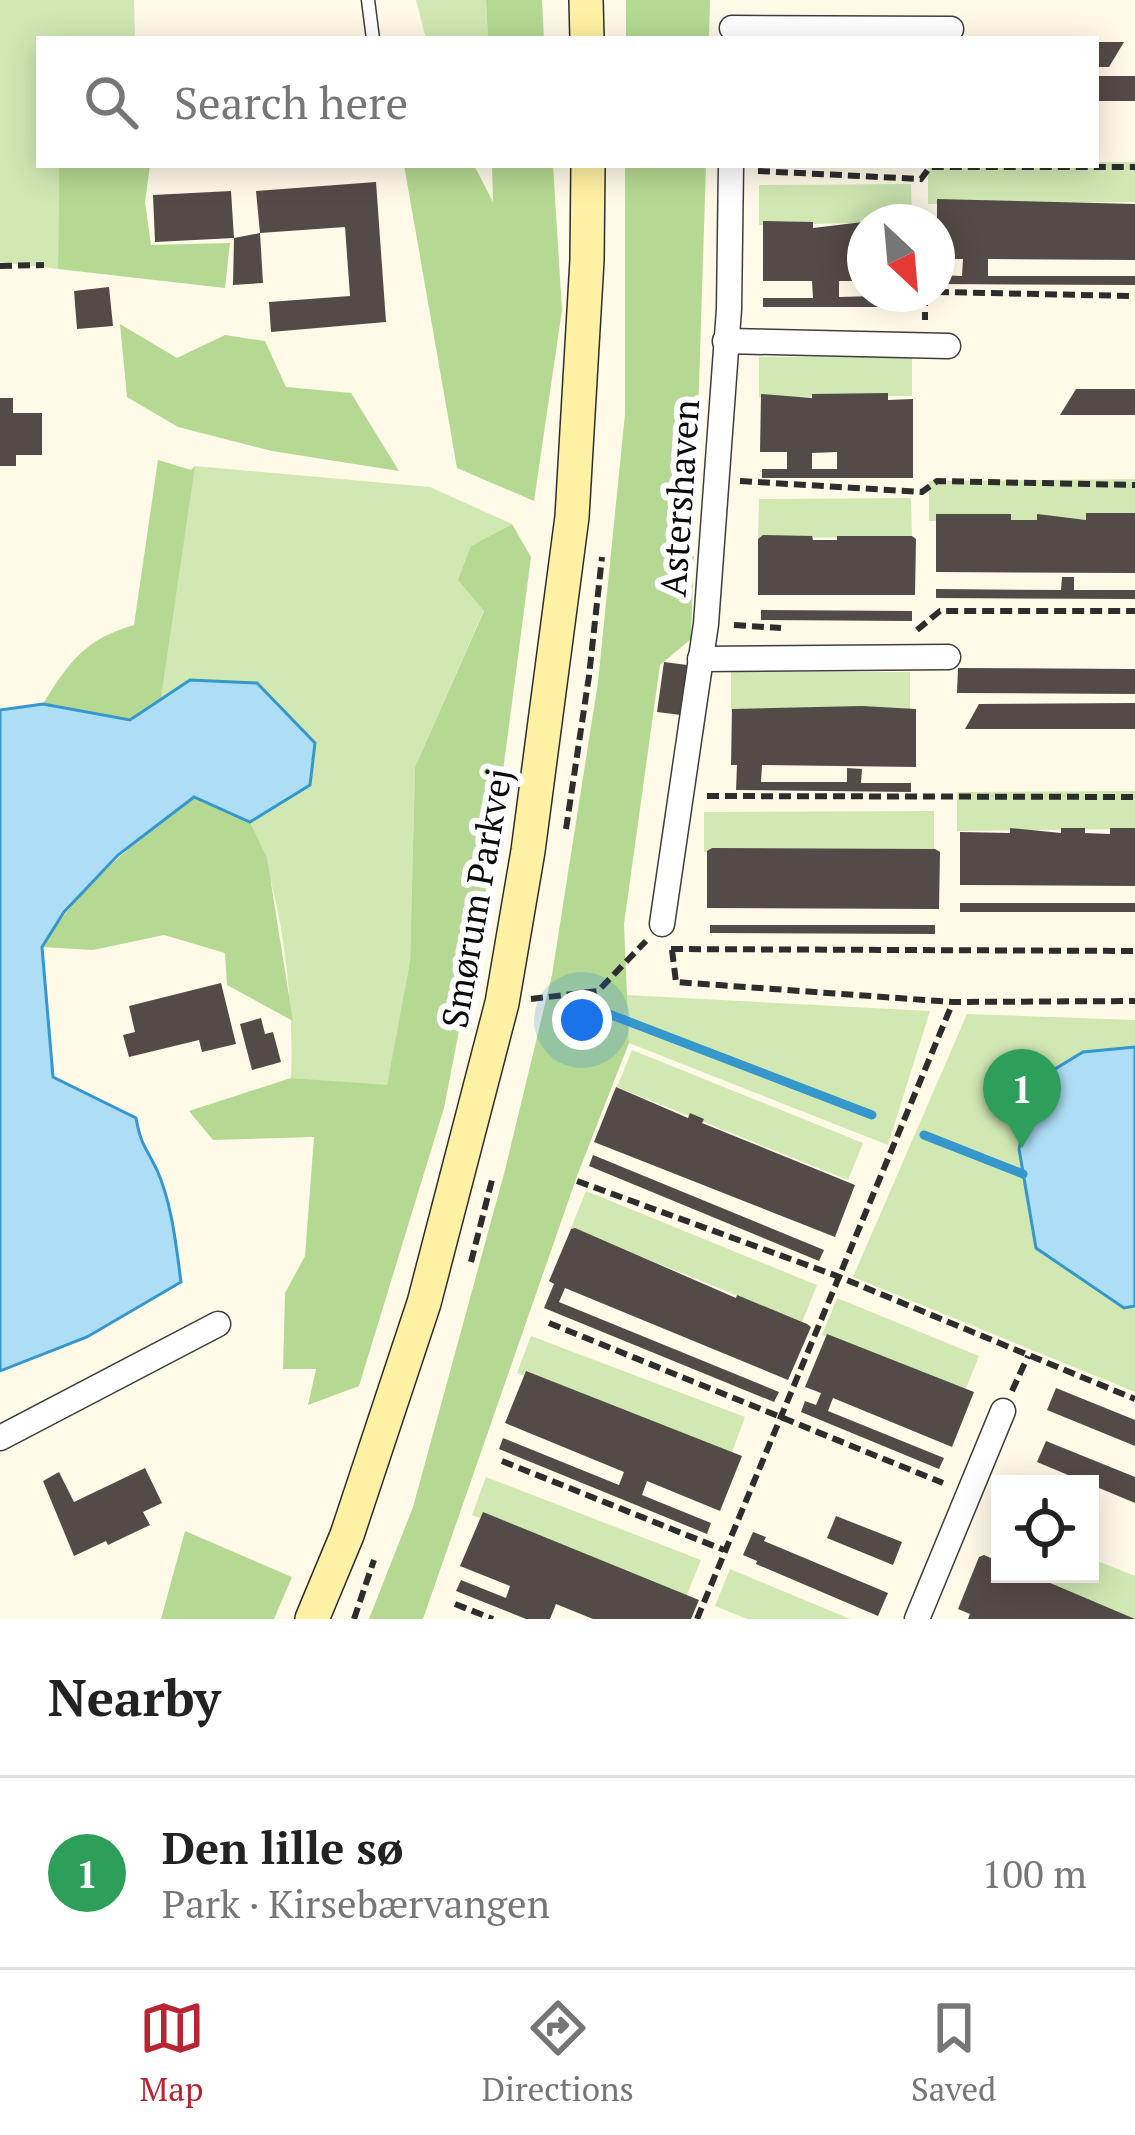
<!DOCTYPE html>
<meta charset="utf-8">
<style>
body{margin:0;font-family:"PT Serif",serif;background:#f2f2f2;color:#222}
.controls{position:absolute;right:36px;bottom:36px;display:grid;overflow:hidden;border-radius:0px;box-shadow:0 6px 30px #0003}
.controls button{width:108px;height:108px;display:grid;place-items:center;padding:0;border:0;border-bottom:3px solid #e0e0e0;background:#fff;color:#222;font:60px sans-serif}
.compass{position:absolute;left:847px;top:204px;width:108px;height:108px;border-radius:50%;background:#fff;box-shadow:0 6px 30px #0003;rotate:154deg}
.you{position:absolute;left:582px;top:1020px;width:42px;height:42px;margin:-30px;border:9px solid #fff;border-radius:50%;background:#1a73e8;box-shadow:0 0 0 18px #1a73e833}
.badge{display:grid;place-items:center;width:78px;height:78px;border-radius:50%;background:#b92432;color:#fff;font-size:39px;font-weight:700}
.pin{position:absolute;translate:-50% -99px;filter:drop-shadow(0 3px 6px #0008)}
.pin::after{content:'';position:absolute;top:63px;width:42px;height:36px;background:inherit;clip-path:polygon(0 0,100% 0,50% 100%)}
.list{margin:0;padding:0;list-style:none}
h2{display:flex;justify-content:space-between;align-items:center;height:156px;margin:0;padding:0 48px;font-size:51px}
h2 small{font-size:39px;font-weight:400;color:#767676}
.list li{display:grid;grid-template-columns:78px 1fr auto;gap:36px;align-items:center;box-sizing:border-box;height:192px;padding:0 48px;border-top:3px solid #e0e0e0}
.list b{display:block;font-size:45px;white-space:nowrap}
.list p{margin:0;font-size:39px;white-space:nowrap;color:#767676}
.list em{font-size:39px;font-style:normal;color:#767676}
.icon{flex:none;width:66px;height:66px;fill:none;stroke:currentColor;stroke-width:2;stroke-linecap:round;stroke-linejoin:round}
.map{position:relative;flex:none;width:1135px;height:1619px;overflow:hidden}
.search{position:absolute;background:#fff;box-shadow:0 6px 30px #0003;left:36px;right:36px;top:36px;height:132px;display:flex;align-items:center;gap:30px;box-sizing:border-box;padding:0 42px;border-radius:0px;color:#767676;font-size:45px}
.sheet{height:348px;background:#fff}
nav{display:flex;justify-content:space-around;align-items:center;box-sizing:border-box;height:168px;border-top:3px solid #e0e0e0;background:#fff;font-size:33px;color:#767676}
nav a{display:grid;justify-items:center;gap:6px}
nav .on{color:#b92432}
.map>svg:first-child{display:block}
.green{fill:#d1e8b3}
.forest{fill:#b5d993}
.water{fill:#aedef6;stroke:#3597cc;stroke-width:3}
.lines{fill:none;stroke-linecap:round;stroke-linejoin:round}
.stream{stroke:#3597cc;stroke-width:9}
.building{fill:#534b47;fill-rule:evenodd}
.lane-casing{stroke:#3e3e3e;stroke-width:15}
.street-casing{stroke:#3e3e3e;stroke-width:27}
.secondary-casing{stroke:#2d2d2d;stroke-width:36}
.path{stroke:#2d2d2d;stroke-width:6;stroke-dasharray:12 6;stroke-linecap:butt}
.lane{stroke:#fff;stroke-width:12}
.street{stroke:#fff;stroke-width:24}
.secondary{stroke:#fff1a3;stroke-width:33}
.labels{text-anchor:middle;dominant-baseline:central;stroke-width:12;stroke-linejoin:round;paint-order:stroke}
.street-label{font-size:36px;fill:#0b0b0b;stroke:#fff}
</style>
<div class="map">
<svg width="1135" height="1619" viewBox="0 0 1135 1619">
<rect width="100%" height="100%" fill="#fffae8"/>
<g class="green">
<path d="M0,0H134L135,39H39V165H59L58,269L0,262Z"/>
<path d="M416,0H486L488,39H426Z"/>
<path d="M1096,162H1135V202L928,204V165Z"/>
<path d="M911,184L912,222L759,225V185Z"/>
<path d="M912,356V396L759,397V357Z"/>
<path d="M195,466L430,487L512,524L471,546L484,610L415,767L410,961L387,1086L291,1078C294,1001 283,892 250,822L310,786L157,701Z"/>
<path d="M1135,479V519L929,521V481Z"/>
<path d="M911,498L912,537L758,538L759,499Z"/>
<rect x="731" y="672" width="179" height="40"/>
<path d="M1135,791V829L957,831V792Z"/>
<path d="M934,811V850L704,852V812Z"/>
<path d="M627,995L930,1011L888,1145L629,1043Z"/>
<path d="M967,1014L1135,1020V1392L853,1277Z"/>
<path d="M632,1050L863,1143L848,1180L617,1087Z"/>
<path d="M586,1191L817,1285L802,1322L571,1228Z"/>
<path d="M837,1298L979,1356L964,1393L822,1335Z"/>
<path d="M531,1336L745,1417L731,1455L517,1373Z"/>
<path d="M486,1477L701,1560L686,1597L472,1515Z"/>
<path d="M1090,1558L1135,1576V1619L1018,1574H1090Z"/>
<path d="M730,1569L850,1619H747L715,1606Z"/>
</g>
<g class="forest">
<path d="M486,0H542L544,39H488Z"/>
<path d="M626,0H710L709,39H626Z"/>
<path d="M59,165H150L145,202L151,245L230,243L225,288L58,269Z"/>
<path d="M404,165H474L493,202L492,165H553L562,310L534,501L457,468Z"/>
<path d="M625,165H706L691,639L660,665L624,924L629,1043L577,1176L423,1619H369L413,1507L505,1170L552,975L598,682L625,414Z"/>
<path d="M120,324L177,358L225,335L265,341L286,387L351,393L399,471L272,451L178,427L127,397Z"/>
<path d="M158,460L191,470L195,466L155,738L43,704C69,662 85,639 134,625Z"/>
<path d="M512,524L531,557L490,871L444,1108L359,1386L308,1405L316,1369H283L285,1293L305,1256L314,1137L213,1140L189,1111L291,1078L387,1085L410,961L415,767L484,611L458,580L471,546Z"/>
<path d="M195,796L250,822L267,858L293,1021L227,985L225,953L164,935L93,950L42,947C81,884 136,841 195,796Z"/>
<path d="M185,1531L292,1577L274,1619H161Z"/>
</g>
<g class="water">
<path d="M190,680L257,683L315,743L310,785L250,822L194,797L118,855L64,912L42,947L53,1077L136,1118C141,1146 146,1147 157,1170C172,1204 176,1245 181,1282L87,1337L0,1371V710L43,704L130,720Z"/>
<path d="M1135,1047V1306L1124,1308L1036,1248L1019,1149L1032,1083L1083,1052Z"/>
</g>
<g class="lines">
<g class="stream">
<path d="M601,1011L872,1115"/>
<path d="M924,1135L1023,1174"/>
</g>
</g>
<g class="building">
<path d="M1096,42H1124L1109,67H1096Z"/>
<rect x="1096" y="76" width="39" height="25"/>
<path d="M376,182L386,322L271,332L269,302L350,296L345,227L260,233L256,191Z"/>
<path d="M231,191L234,238L260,233L263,283L233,285L234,238L155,242L153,195Z"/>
<path d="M937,199L1135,204V260L988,259V276H1135V285L938,284V275L962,276L963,259H937Z"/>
<path d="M763,221L813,222V228L863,222L865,281H839V297L911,295L914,307H763V298H813L812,281H763Z"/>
<path d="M109,287L113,326L77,329L74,291Z"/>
<path d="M1076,389H1135V415H1060Z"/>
<path d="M888,393V400L913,399V478H762V469H787V452H760L761,394L812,398V394ZM837,452V469H812V453Z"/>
<path d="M0,398H13V413H42V455H16V466H0Z"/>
<path d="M1086,513H1135V573L936,572V514H1011V520H1037V514L1086,520Z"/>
<path d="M763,535L812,536L813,540H837V536H912L916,539L915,595H758V539Z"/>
<path d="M1062,577H1074V590H1135V599L936,598V589L1061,590Z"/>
<path d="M761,610L912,611V621L761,620Z"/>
<path d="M664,662L687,665L681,715L657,712Z"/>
<path d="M958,668L1135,669V694L957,693Z"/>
<path d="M1135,703V729H965L979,704Z"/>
<path d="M862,706L916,709V767L762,765L761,782H847V768L862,769L861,783H911V792L736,790L737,765H731L732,709Z"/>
<path d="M1010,828L1061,833V828H1085V833L1110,834V828H1135V886L960,885V832L1010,833Z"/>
<path d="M712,848L935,849L940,852L939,909L707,908V851Z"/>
<rect x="960" y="903" width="175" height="9"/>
<path d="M710,925H935V934L710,933Z"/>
<path d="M221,983L236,1044L202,1052L199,1040L129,1057L123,1035L135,1032L129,1006Z"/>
<path d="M261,1018L265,1034L273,1032L281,1062L252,1070L240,1024Z"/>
<path d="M616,1087L688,1118L690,1113L704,1119L702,1123L855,1185L835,1237L594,1142Z"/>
<path d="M593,1155L824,1250L819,1261L589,1166Z"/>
<path d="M575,1228L736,1298L737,1295L807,1324L811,1327L788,1380L565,1288L559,1302L779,1392L774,1402L544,1308L554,1284L549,1281L571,1229Z"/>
<path d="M827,1334L974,1392L952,1447L833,1398L828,1411L944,1458L939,1469L801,1412L805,1401L816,1405L821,1393L805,1387Z"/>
<path d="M526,1371L742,1456L720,1511L647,1481L642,1495L711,1523L707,1534L499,1449L503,1438L619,1485L624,1472L505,1423Z"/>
<path d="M1056,1388L1135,1420V1446L1047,1410Z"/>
<path d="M1046,1441L1135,1477V1503L1037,1462Z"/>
<path d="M145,1468L162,1503L143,1512L150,1525L108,1545L106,1541L74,1556L43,1481L59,1472L74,1502Z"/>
<path d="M483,1512L699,1600L691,1619H593L556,1604L550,1619H526L456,1591L461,1580L506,1598L510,1586L460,1566Z"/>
<path d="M836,1516L902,1542L893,1565L827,1538Z"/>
<path d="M753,1532L766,1537L764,1541L888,1593L878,1616L756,1564L757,1561L743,1555Z"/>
<path d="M984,1555L1000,1562V1574H1029L1135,1619H968L970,1614L958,1609L979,1557Z"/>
</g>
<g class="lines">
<g class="lane-casing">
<path id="lane" d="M368,0L373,39"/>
</g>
<g class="street-casing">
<g id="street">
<path d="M732,28L951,29"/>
<path d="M725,341L948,346"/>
<path d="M700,659L948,657"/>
<path d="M662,924L706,624L729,309L731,165"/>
<path d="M0,1438L218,1324"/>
<path d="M917,1619L1003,1411"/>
</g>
</g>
<g class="secondary-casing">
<g id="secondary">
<path d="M586,0L587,39"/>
<path d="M312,1619L347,1535L424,1303L502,1003L528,851L572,517L587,260L588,165"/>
</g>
</g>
<g class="path">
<path d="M758,171L921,179L930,167H1135"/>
<path d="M0,266L44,265"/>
<path d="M937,292L1135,296"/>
<path d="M925,294V320"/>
<path d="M740,481L922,492L937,481L1135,485"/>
<path d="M734,625L781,628"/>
<path d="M917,630L940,611H1135"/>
<path d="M707,796L1135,797"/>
<path d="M566,829L589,676L602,557"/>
<path d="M671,949L1135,951"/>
<path d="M672,950L676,982L953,1002L1135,1001"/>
<path d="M531,999L598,991L646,941"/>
<path d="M577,1181L837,1276L1135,1399"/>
<path d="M471,1262L493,1176"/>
<path d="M549,1323L943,1483"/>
<path d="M1012,1391L1028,1356"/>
<path d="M502,1461L724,1550"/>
<path d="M455,1604L493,1619"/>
<path d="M354,1619L374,1560"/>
<path d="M697,1619L953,1002"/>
</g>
<use href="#lane" class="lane"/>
<use href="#street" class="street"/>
<use href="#secondary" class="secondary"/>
</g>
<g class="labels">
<g class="street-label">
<text transform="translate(679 498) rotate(-86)">Astershaven</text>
<text transform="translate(476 898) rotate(-80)">Smørum Parkvej</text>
</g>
</g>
</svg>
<div class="controls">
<button><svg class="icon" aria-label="locate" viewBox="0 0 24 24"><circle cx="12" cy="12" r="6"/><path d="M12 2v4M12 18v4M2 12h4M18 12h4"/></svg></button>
</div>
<svg class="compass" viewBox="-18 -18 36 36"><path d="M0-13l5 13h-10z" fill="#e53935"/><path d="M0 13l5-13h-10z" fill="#767676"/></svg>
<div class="you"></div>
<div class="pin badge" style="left:1022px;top:1148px;background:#2e9e5b">1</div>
<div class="search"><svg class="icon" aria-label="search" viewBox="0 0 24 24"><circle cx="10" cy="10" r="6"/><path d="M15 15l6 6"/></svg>Search here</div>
</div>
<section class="sheet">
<h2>Nearby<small></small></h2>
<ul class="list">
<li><span class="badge" style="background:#2e9e5b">1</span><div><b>Den lille sø</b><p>Park · Kirsebærvangen</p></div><em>100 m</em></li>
</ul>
</section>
<nav>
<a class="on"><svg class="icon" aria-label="map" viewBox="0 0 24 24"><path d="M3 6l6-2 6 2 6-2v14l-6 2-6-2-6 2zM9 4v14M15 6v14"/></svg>Map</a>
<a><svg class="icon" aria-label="directions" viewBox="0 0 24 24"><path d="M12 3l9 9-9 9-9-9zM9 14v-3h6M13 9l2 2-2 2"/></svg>Directions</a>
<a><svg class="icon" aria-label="saved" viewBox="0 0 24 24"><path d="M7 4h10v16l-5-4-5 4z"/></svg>Saved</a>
</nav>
